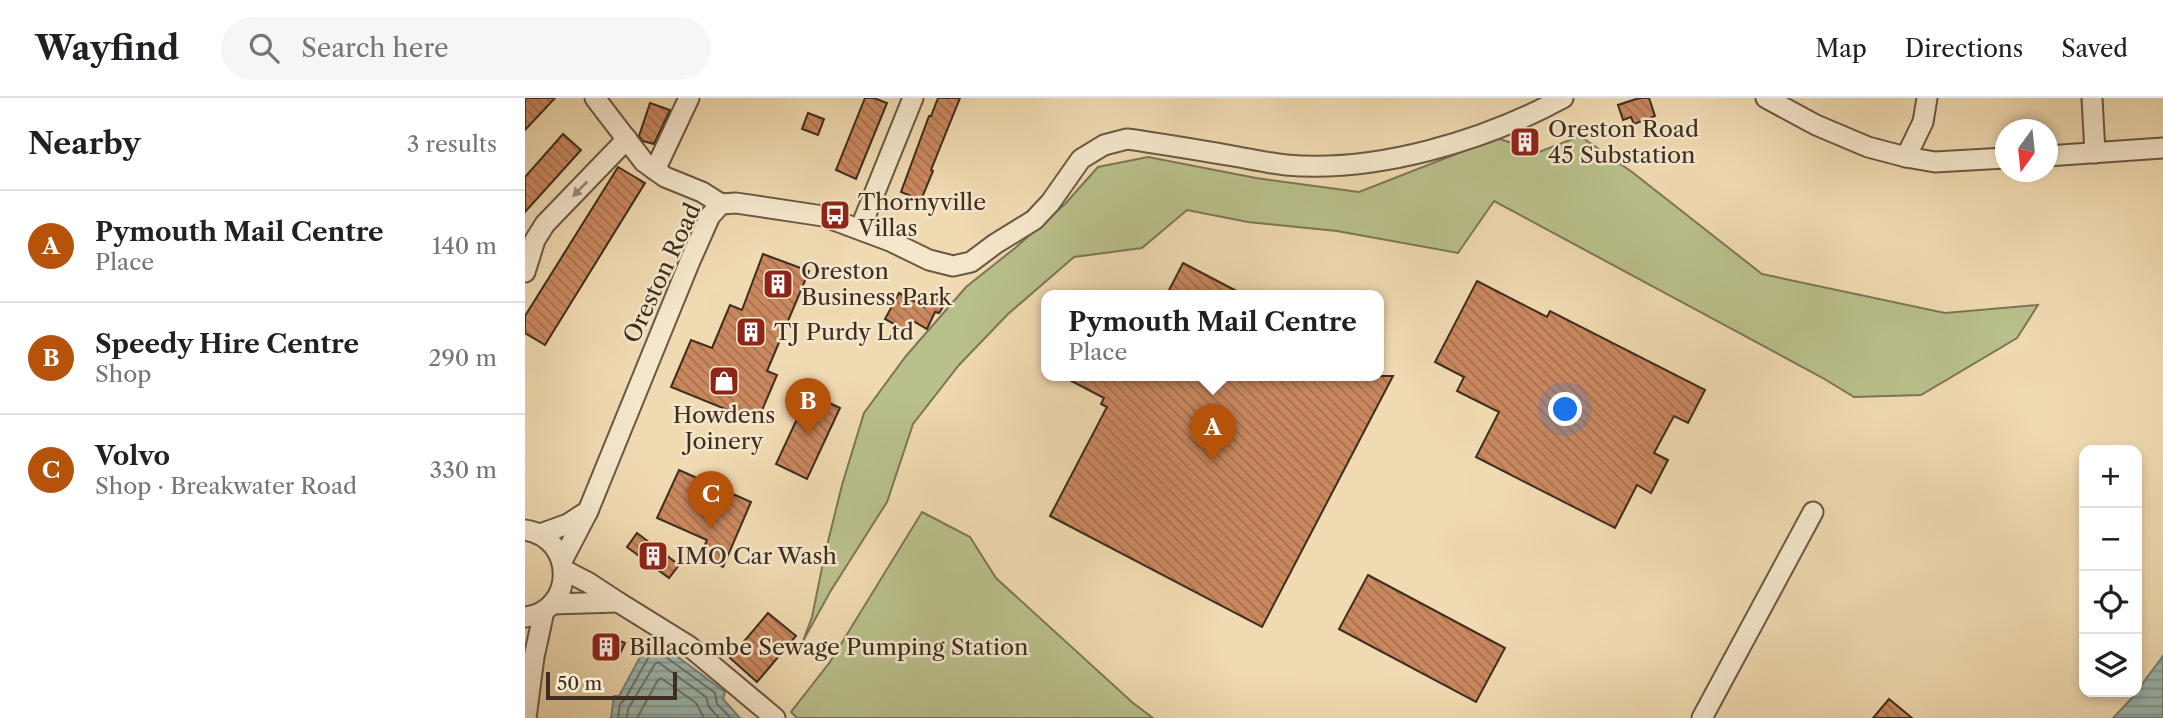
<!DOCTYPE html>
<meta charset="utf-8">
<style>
body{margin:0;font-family:"Libre Caslon Text",serif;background:#f6f6f6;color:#202124}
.controls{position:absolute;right:21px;bottom:21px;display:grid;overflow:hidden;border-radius:14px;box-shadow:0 4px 10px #0003}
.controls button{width:63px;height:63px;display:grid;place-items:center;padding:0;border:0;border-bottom:2px solid #e0e0e0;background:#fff;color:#202124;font:35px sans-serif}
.compass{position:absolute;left:1470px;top:21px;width:63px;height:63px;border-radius:50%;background:#fff;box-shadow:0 4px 10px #0003;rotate:195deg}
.scale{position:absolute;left:21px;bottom:18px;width:131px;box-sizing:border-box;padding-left:7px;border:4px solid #3f2d20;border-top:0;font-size:19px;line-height:24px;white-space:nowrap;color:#3f2d20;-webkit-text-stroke:5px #f5e7cc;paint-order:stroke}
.you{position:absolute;left:1041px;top:312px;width:24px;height:24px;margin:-18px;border:5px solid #fff;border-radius:50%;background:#1a73e8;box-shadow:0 0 0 10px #1a73e833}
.badge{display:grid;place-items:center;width:46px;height:46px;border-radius:50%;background:#b45309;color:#fff;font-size:23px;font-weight:700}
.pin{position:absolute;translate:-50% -58px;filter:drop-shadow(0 2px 4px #0008)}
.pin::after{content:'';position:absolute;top:37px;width:24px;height:21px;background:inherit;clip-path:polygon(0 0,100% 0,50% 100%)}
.popup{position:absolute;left:516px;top:192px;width:343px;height:91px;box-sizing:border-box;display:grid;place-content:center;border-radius:14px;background:#fff;filter:drop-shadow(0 2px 5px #0005);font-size:23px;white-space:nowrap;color:#757577}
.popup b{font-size:26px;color:#202124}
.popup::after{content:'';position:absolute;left:50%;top:100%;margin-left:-14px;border:14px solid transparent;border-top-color:#fff}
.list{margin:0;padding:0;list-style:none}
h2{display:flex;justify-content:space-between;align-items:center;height:91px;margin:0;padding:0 28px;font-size:30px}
h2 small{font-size:23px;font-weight:400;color:#757577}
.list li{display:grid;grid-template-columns:46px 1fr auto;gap:21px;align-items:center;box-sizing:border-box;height:112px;padding:0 28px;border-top:2px solid #e0e0e0}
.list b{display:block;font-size:26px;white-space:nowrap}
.list p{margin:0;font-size:23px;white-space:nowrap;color:#757577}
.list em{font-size:23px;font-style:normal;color:#757577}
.icon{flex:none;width:38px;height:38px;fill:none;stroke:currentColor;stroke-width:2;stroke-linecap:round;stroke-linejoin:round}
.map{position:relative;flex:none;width:1638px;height:620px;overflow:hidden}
header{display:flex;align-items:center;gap:42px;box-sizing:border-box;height:98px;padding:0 35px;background:#fff;border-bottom:2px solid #e0e0e0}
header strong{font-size:33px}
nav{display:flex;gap:38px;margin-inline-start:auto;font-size:24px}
.search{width:490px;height:63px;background:#f6f6f6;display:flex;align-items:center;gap:18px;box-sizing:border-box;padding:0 24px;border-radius:38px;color:#757577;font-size:26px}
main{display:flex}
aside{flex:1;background:#fff}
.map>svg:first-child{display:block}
.green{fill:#b9c08c;stroke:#7c7656;stroke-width:2}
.water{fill:url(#water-rules);stroke:#768178;stroke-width:2}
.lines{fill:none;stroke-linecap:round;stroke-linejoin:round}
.shore{stroke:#6d736a;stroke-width:2}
.building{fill:url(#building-back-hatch);stroke:#3f2d20;stroke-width:2}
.minor-casing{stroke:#6b5844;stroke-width:23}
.minor{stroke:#f5e7cc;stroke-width:19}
.oneway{fill:#9a8a76}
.labels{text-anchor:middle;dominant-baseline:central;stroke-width:5;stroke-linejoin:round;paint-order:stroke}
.poi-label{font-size:23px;fill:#3f2d20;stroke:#f5e7cc;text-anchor:start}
.street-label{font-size:23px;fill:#3f2d20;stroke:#f5e7cc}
</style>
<header>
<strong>Wayfind</strong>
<div class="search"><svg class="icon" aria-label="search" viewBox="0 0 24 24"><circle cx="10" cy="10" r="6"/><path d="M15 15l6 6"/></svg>Search here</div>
<nav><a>Map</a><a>Directions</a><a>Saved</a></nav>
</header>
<main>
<aside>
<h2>Nearby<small>3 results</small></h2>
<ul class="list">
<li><span class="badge">A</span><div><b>Pymouth Mail Centre</b><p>Place</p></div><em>140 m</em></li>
<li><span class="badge">B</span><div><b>Speedy Hire Centre</b><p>Shop</p></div><em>290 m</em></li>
<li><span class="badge">C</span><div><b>Volvo</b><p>Shop · Breakwater Road</p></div><em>330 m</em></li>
</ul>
</aside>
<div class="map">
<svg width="1638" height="620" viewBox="0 0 1638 620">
<defs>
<pattern id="water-rules" width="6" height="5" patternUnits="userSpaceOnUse" patternTransform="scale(1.75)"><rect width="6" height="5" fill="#9bb9b3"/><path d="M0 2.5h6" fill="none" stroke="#809791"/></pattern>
<pattern id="building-back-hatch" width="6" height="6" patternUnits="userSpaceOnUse" patternTransform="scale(1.75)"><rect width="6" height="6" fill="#ca885f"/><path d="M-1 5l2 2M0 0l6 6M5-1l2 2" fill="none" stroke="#a5704e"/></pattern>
</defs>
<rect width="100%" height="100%" fill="#f0dab1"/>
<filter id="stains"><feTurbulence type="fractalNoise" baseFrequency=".00286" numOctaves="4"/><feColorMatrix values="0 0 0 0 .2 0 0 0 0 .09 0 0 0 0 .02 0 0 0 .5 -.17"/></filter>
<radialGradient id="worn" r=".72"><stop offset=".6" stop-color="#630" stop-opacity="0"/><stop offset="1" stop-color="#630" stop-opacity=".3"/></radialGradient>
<g class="green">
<path d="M1055,38L1107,74L1237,176L1420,215L1513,207L1492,240L1396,297L1329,299L1296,279L969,103L933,155L812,133L723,124L662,112L617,150L549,159L483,216L434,267L388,326L362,404L305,494L278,543L287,519L299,460L317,387L339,315L381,258L441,189L490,150L540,106L573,69L623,59L731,80L834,94L972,40L1014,54Z"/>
<path d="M397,414L445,439L471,480L608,605L628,620H272L266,614L305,564Z"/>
</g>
<g class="water">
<path d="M126,539L200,594L198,601L215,620H86L89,598H94Z"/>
<path d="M1638,558V620H1588L1606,601Z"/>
</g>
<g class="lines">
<g class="shore">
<path d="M93,620L95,606L100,601L127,553L130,551L190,595L192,606L206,620"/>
<path d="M102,620L103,611L130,566L133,564L181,599L184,609L194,620"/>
<path d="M112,620L133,582L136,580L171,605L179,620"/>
</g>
</g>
<g class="building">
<path d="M0,0H30L0,32Z"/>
<path d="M340,0H349L362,5L331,81L311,72Z"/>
<path d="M413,0H435L406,72L408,73L396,102L376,94L404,18H406Z"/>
<path d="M1114,0H1124L1130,18L1109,26L1106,19L1098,22L1093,7Z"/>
<path d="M125,5L145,12L129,46L118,43L114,38Z"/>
<path d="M283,15L299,21L293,37L277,31Z"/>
<path d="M38,36L56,52L0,114V79Z"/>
<path d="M93,69L120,85L20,247L0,235V218Z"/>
<path d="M238,156L284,173L242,273L252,277L232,324L146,289L166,242L187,250L205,207L217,212Z"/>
<path d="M658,165L721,198H641Z"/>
<path d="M952,183L1022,219L1025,213L1180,292L1163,325L1149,318L1129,355L1143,362L1126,395L1112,387L1090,430L951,359L974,314L932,293L939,279L910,264Z"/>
<path d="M374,195L400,209L407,196L421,204L414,215L410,214L402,231L388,223L382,233L360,221Z"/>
<path d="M537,278H868L737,529L525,418L582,309L576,306L579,300Z"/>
<path d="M284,295L315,310L282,381L251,366Z"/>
<path d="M154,372L226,404L198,469L175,458L182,442L132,420Z"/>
<path d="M112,435L154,467L144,480L102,449Z"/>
<path d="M843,477L980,550L951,604L814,531Z"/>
<path d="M243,515L271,538L232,584L205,560Z"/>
<path d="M79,536L100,545L94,558L73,549Z"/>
<path d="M1364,601L1387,620H1348Z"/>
</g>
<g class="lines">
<g class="minor-casing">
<g id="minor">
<path d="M70,0L119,64L140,79L177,94L196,106"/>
<path d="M1241,0L1291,27L1343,49L1381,59L1410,64L1480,60"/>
<path d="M1567,0L1570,55"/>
<path d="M1522,58L1638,50"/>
<path d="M1381,59L1398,24L1402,0"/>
<path d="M130,72L164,0"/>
<path d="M335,131L388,0"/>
<path d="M0,174L10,142L20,126L102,41"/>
<path d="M0,432C51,440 51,513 0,519"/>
<path d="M15,436L43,426L63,413"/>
<path d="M37,463L63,413L165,163L185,118L196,106L211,105L298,118L365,143L404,162L428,168L446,164L470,146L509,122L525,105L556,61L579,47L602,41C638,46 673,52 708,58C725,61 743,65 761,67C851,75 959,43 1038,0"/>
<path d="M39,472L64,485L93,504L164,548L250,620"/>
<path d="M27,506L93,504"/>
<path d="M1,620L9,559L19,513"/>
<path d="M1177,620L1288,414"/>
</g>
</g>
<use href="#minor" class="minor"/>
</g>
<defs><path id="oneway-solid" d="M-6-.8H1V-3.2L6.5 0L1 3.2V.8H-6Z" transform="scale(1.75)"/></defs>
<use class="oneway" href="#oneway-solid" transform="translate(55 91) rotate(134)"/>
<defs>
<g id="building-square" transform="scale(1.575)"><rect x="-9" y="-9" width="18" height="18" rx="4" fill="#8f2418" stroke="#f5e7cc"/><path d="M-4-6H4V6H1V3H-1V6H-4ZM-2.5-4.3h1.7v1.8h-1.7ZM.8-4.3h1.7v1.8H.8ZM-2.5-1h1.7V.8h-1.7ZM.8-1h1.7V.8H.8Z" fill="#fff"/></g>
<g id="bus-square" transform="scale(1.575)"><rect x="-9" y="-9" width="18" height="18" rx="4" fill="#8f2418" stroke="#f5e7cc"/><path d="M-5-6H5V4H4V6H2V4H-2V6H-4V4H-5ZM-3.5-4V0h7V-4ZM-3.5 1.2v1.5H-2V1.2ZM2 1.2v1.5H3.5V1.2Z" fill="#fff"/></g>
<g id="shop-square" transform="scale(1.575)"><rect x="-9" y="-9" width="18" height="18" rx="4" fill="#8f2418" stroke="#f5e7cc"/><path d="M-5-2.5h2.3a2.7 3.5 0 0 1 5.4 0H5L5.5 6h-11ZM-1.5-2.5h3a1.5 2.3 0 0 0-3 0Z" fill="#fff"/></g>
</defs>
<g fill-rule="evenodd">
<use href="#building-square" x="1000" y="44"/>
<use href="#bus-square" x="310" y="117"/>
<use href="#building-square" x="253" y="186"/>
<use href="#building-square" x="226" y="234"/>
<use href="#shop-square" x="199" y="283"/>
<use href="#building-square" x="128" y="458"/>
<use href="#building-square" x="81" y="549"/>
</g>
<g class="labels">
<g class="poi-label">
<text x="1023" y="31">Oreston Road<tspan x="1023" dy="26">45 Substation</tspan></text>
<text x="333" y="104">Thornyville<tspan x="333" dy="26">Villas</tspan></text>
<text x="276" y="173">Oreston<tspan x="276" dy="26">Business Park</tspan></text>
<text x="249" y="234">TJ Purdy Ltd</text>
<text x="199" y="317" text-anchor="middle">Howdens<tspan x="199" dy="26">Joinery</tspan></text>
<text x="151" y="458">IMO Car Wash</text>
<text x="104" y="549">Billacombe Sewage Pumping Station</text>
</g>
<g class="street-label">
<text transform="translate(137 175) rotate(-65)">Oreston Road</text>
</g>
</g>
<rect width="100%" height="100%" filter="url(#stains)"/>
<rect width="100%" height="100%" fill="url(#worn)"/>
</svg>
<div class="controls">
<button>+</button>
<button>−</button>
<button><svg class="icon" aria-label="locate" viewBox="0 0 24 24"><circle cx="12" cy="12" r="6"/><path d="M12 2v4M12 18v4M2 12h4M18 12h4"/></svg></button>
<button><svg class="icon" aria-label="layers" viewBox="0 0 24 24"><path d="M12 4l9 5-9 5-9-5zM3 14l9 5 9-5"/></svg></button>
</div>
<svg class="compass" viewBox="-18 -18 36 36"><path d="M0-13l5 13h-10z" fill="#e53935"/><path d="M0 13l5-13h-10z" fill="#757577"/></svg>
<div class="scale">50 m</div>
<div class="you"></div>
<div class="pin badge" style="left:688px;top:364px">A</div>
<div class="popup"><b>Pymouth Mail Centre</b>Place</div>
<div class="pin badge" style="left:283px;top:338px">B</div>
<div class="pin badge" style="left:186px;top:431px">C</div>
</div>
</main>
